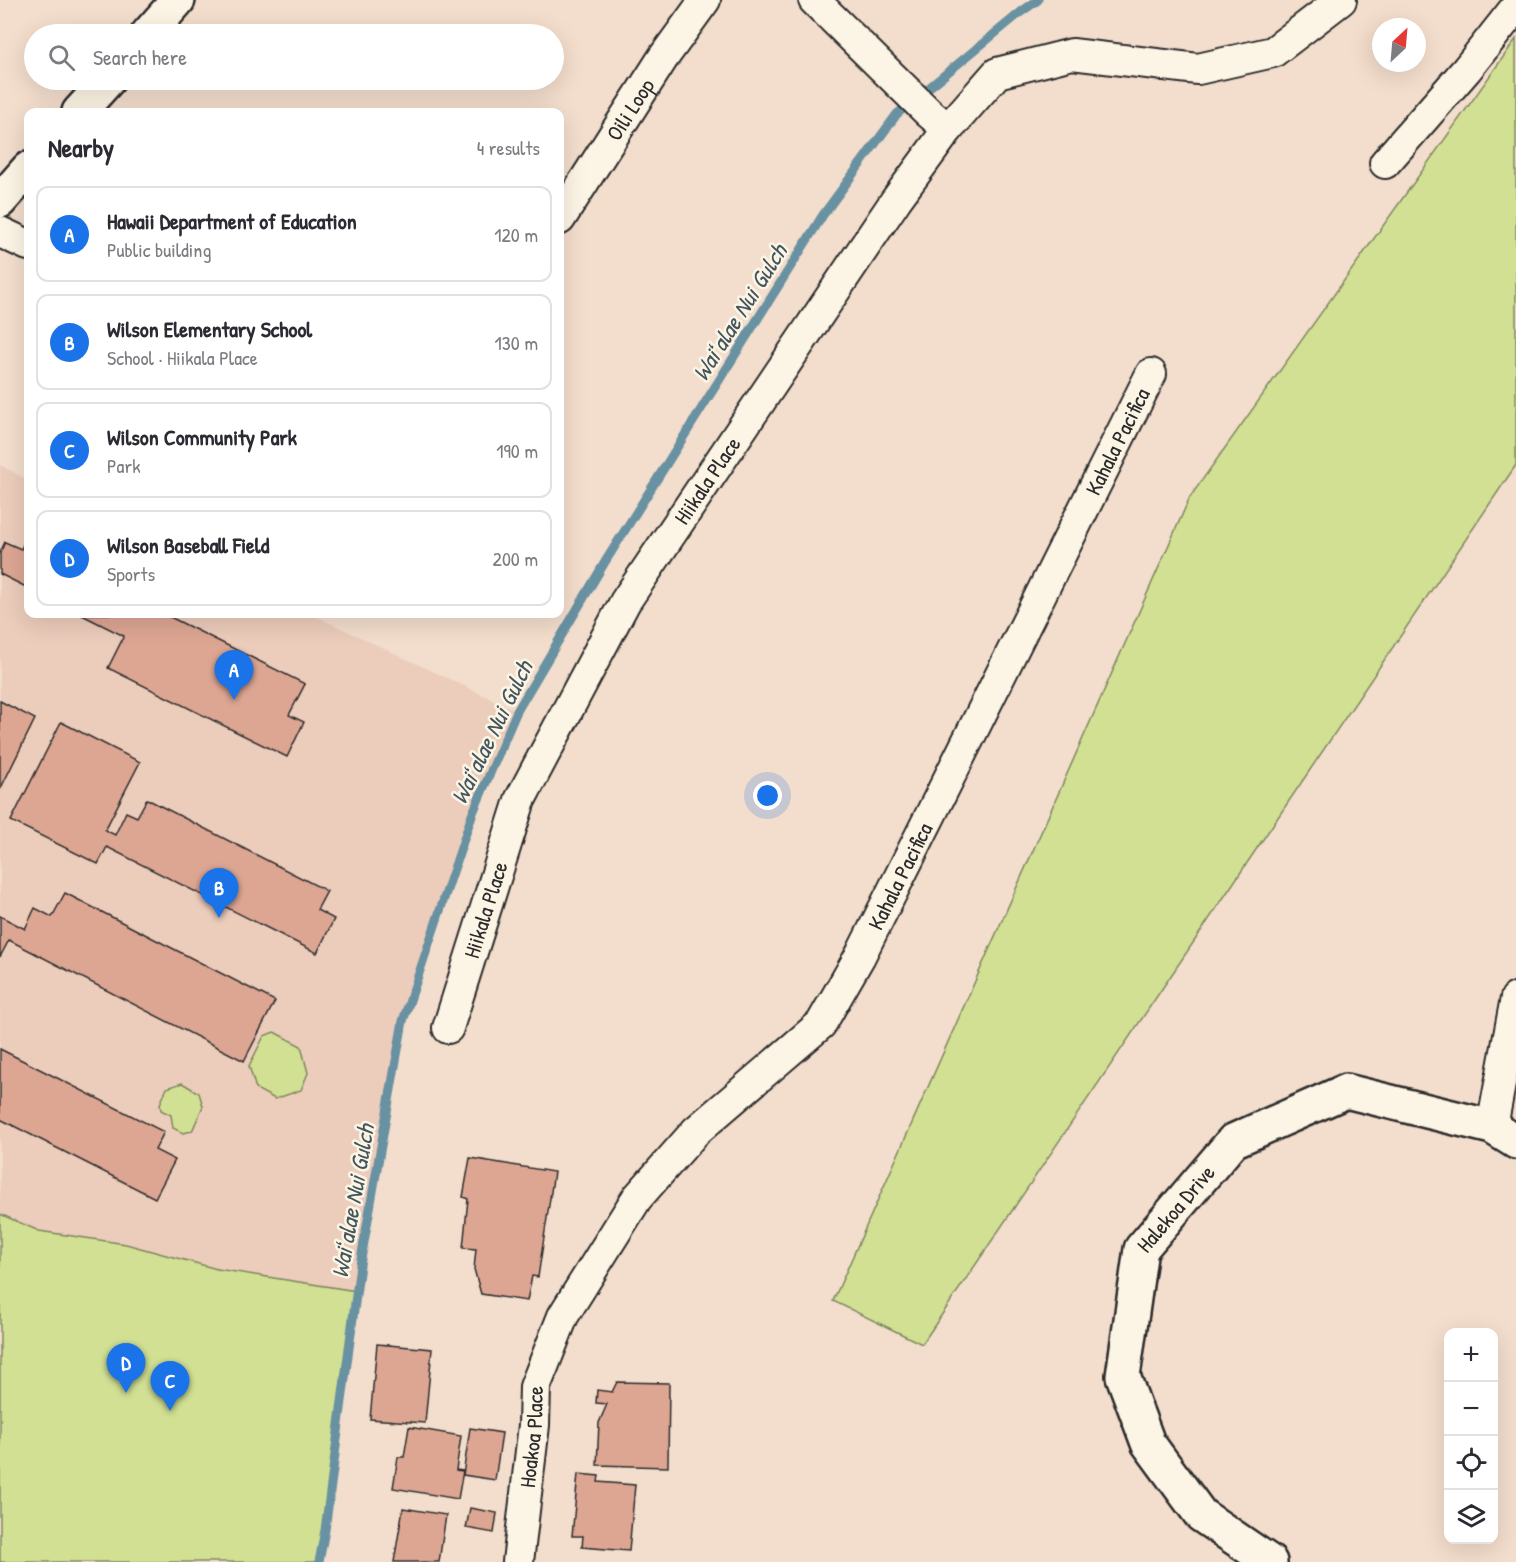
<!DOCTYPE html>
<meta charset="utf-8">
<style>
body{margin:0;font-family:"Patrick Hand",sans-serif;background:#f7f7f7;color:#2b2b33}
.controls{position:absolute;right:18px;bottom:18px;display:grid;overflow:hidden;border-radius:12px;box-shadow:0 6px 24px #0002}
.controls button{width:54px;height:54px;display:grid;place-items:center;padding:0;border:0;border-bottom:2px solid #e1e1e2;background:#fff;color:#2b2b33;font:30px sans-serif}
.compass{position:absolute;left:1372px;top:18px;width:54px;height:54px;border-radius:50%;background:#fff;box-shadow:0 6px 24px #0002;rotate:26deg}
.you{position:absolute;left:768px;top:796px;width:21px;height:21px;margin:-15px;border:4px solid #fff;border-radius:50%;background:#1a73e8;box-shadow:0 0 0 9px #1a73e833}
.badge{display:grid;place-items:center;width:39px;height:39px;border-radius:50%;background:#1a73e8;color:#fff;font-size:20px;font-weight:700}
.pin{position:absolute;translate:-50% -50px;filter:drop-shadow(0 2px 3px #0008)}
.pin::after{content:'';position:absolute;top:32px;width:21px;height:18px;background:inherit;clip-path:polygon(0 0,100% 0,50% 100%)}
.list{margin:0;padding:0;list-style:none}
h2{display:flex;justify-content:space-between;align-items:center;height:78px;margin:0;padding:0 24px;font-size:26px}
h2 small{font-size:20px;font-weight:400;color:#7c7c81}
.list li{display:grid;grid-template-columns:39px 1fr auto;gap:18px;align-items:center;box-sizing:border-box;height:96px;margin:0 12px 12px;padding:0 12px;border:2px solid #e1e1e2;border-radius:12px}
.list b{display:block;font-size:22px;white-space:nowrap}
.list p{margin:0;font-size:20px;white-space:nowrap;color:#7c7c81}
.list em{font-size:20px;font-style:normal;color:#7c7c81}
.icon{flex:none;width:33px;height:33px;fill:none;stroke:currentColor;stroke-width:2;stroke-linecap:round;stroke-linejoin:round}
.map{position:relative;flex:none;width:1516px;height:1562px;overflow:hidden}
.search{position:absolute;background:#fff;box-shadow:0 6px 24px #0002;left:24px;top:24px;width:540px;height:66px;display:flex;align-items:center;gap:15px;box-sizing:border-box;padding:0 21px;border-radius:33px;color:#7c7c81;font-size:22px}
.panel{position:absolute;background:#fff;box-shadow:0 6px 24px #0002;left:24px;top:108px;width:540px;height:510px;border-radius:12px}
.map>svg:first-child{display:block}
.built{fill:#ecccbb}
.green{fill:#d1e093;stroke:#7e865f;stroke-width:1.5}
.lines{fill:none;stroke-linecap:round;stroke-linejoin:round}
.stream{stroke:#6891a2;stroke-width:9}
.building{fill:#dda693;stroke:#2b2b2b;stroke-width:1.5}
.minor-casing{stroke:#2b2b2b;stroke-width:34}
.tertiary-casing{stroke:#2b2b2b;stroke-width:38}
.minor{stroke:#fcf5e5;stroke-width:30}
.tertiary{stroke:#fcf5e5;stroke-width:33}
.labels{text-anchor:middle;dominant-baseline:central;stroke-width:5;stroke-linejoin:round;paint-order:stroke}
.street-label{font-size:22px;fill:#2b2b2b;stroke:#fcf5e5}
.water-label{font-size:24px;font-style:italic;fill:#44565d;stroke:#fcf5e5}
</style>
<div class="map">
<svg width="1516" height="1562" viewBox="0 0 1516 1562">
<rect width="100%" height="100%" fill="#f3ddcc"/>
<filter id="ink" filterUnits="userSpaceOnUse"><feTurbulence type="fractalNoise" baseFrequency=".0167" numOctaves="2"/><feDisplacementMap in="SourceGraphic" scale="12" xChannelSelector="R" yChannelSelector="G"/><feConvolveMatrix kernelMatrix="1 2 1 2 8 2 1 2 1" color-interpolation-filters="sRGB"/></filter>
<g filter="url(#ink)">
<path class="built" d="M0,465L28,480V614H311L517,711L472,815L403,1021L356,1291L217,1269L126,1244L39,1231L0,1214Z"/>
<g class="green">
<path d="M1516,39V465L922,1344L833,1301L1190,497Z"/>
<path d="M274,1032L301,1046L308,1073L301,1090L275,1099L256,1089L249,1066L264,1036Z"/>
<path d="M182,1083L199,1093L203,1106L192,1131L183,1133L173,1128L171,1115L161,1110L160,1104L167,1088Z"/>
<path d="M0,1214L39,1231L126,1244L217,1269L356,1291L325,1530L319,1562H0Z"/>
</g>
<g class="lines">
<path class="stream" d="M319,1562L325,1530L360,1265L403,1021L472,815L517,711L605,562L823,215L897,114L1021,12L1038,0"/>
</g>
<g class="building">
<path d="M28,534V588L0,574V553L5,542L21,549Z"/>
<path d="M80,614H167L166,615L305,684L289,715L304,722L287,757L108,668L124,636Z"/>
<path d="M0,701L35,719L0,790Z"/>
<path d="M61,722L140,762L105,830L115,835L126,812L137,817L147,799L327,891L317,910L334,919L317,953L107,847L98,864L11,821Z"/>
<path d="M65,893L275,1001L244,1061L9,940L0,957V916L25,929L35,908L52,917Z"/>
<path d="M0,1049L164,1132L155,1150L175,1160L155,1198L0,1119Z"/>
<path d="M470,1158L554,1172L538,1277L532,1276L527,1301L481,1294L474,1269L476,1249L463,1248L468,1199L463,1197Z"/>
<path d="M377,1344L432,1349L425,1423L370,1419Z"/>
<path d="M617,1382L669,1383L668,1467L597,1465L599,1423L607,1404L596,1403L597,1390L612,1392Z"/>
<path d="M409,1427L461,1436L456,1470L463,1471L458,1499L393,1488L398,1457H404Z"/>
<path d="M470,1428L502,1433L495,1480L463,1475Z"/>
<path d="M578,1474L599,1476L598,1482L635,1485L629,1551L582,1547L583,1536H572Z"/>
<path d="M403,1508L446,1515L439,1562H394Z"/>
<path d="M470,1508L497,1513L494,1533L466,1528Z"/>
</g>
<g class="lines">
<g class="minor-casing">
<g id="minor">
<path d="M948,129L997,73L1072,54L1198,69L1273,52L1341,0"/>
<path d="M1385,163L1467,69L1516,7"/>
<path id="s1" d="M560,219L663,58L705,0"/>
<path d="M0,232L28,245"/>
<path id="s2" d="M448,1028L520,800L625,602L896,200L948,129L929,113L814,0"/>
<path d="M1492,1127L1516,998"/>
<path id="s3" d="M518,1562L534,1425L535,1387L563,1316L637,1198L696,1131L821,1024L860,956L1151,374"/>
</g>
</g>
<g class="tertiary-casing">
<g id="tertiary">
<path d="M148,34L178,0"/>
<path d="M79,112L108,80"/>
<path d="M0,201L28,169"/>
<path id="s4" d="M1270,1562L1201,1515L1148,1443L1123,1376L1141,1249L1233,1141L1346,1091L1492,1127L1516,1142"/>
</g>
</g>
<use href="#minor" class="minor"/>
<use href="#tertiary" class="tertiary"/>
</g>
</g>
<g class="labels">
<g class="street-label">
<text stroke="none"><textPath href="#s1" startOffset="130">Oili Loop</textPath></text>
<text stroke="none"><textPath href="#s3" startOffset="1299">Kahala Pacifica</textPath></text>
<text stroke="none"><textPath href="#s2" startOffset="610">Hiikala Place</textPath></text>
<text stroke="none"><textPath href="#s3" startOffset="813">Kahala Pacifica</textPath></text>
<text stroke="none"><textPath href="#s2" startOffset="124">Hiikala Place</textPath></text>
<text stroke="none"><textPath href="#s4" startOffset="426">Halekoa Drive</textPath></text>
<text stroke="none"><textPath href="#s3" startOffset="126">Hoakoa Place</textPath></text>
</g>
<g class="water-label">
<text transform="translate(739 312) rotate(-58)">Waiʻalae Nui Gulch</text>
<text transform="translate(491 732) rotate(-64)">Waiʻalae Nui Gulch</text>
<text transform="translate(352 1201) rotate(-80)">Waiʻalae Nui Gulch</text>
</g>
</g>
</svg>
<div class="controls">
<button>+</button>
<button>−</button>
<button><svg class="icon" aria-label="locate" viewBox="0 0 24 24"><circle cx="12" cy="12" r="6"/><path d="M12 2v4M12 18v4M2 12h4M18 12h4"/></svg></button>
<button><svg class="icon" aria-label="layers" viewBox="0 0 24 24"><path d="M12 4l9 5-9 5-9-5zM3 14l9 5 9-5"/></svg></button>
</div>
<svg class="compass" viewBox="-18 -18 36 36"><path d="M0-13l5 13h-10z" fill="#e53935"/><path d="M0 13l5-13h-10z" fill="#7c7c81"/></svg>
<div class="you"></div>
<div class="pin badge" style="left:234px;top:700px">A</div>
<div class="pin badge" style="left:219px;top:918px">B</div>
<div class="pin badge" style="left:170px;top:1411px">C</div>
<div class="pin badge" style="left:126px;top:1393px">D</div>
<div class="search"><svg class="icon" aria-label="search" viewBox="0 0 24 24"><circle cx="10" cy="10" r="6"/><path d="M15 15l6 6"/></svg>Search here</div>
<section class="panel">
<h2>Nearby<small>4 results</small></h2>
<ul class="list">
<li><span class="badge">A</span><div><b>Hawaii Department of Education</b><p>Public building</p></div><em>120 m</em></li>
<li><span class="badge">B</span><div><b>Wilson Elementary School</b><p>School · Hiikala Place</p></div><em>130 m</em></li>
<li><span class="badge">C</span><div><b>Wilson Community Park</b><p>Park</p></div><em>190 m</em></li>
<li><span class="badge">D</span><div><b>Wilson Baseball Field</b><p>Sports</p></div><em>200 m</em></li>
</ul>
</section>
</div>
